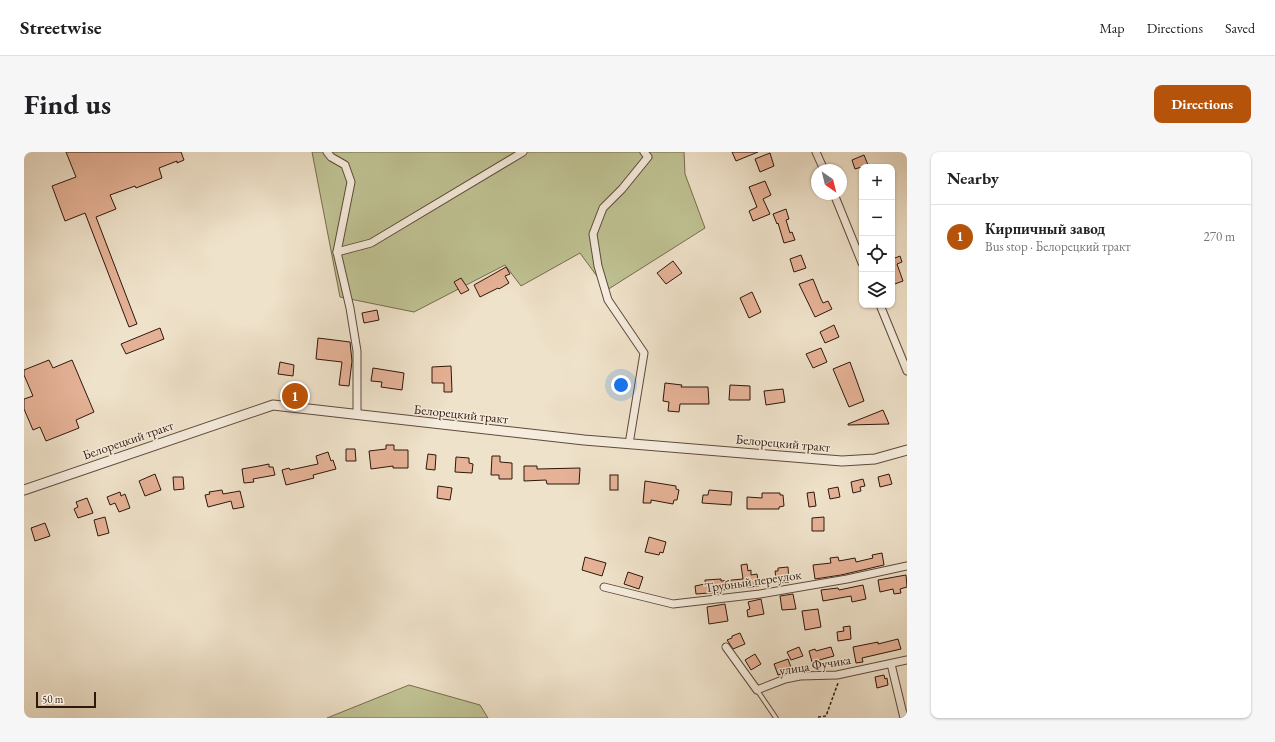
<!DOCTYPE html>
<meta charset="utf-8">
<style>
body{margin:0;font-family:"EB Garamond",serif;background:#f6f6f6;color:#202124}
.controls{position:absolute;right:12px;top:12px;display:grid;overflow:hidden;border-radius:8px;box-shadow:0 1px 3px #0004}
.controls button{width:36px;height:36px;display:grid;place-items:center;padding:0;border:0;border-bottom:1px solid #e0e0e0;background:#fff;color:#202124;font:20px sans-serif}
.compass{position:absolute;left:787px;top:12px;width:36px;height:36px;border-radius:50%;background:#fff;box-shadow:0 1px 3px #0004;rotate:145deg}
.scale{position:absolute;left:12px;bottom:10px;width:60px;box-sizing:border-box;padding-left:4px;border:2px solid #2f170a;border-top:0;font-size:11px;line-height:14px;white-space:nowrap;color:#2f170a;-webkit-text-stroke:3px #f5ecdd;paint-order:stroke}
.you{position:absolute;left:597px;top:233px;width:14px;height:14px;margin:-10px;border:3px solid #fff;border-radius:50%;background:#1a73e8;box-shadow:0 0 0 6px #1a73e833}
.badge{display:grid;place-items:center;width:26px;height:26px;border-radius:50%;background:#b45309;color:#fff;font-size:13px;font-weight:700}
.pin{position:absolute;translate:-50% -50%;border:2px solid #fff;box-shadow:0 1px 4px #0006}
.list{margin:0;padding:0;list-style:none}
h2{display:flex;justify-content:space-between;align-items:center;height:52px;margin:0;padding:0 16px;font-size:17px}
h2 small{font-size:13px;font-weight:400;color:#757577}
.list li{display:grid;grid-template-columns:26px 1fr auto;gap:12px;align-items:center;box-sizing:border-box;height:64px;padding:0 16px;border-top:1px solid #e0e0e0}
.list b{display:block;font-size:15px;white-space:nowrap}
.list p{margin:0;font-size:13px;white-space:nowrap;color:#757577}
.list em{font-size:13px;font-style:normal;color:#757577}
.icon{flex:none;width:22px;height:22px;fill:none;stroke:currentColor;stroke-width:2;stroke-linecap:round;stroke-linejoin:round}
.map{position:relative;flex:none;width:883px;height:566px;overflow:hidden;border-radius:8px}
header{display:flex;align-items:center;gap:24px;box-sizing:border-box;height:56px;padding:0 20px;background:#fff;border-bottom:1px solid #e0e0e0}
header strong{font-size:19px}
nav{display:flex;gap:22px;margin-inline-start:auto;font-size:14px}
.intro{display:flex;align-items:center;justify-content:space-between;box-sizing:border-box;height:96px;padding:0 24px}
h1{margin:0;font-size:28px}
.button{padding:10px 18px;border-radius:8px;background:#b45309;color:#fff;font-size:14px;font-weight:700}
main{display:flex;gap:24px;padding:0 24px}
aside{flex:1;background:#fff;border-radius:8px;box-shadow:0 1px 3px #0004}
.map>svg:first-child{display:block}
.green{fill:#bfc293;stroke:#776c4e}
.building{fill:#e6b297;stroke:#2f170a}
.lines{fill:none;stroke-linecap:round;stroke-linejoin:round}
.service-casing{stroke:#5f4a3a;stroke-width:5.5}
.minor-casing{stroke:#5f4a3a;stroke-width:9}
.tertiary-casing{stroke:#5f4a3a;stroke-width:11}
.path{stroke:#2f170a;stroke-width:1.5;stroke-dasharray:3 2;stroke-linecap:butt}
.service{stroke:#f5ecdd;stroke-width:3.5}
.minor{stroke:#f5ecdd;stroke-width:7}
.tertiary{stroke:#f5ecdd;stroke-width:9}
.labels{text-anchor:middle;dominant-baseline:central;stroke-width:3;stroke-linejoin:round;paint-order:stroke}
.street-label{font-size:13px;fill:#2f170a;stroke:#f5ecdd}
</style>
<header>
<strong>Streetwise</strong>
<nav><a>Map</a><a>Directions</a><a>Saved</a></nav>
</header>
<div class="intro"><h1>Find us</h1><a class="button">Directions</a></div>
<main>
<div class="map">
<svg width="883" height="566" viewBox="0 0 883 566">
<rect width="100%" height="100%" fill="#efe2ca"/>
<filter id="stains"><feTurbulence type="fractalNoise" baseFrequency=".005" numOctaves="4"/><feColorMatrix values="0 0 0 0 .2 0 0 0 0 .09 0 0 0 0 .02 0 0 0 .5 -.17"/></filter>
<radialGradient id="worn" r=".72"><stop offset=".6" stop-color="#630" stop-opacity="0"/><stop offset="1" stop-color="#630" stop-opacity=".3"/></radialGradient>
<g class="green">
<path d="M288,0H660L661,22L681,76L583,138L556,101L497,134L481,113L390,160L316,145Z"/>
<path d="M385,533L456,553L464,566H303Z"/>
</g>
<g class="building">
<path d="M42,0H157L160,8L153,11V9L135,16L138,26L112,36L111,34L86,43L92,57L72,65L113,172L105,175L61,61L41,69L28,34L52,25Z"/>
<path d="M708,0H734L712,9Z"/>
<path d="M746,1L750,14L736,20L731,7Z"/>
<path d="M840,3L844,13L831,17L828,8Z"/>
<path d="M741,29L747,43L739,47L746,62L729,69L725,59L733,55L725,35Z"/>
<path d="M762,57L765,67L762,68L766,81L768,80L771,88L760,91L754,71L753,72L749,62Z"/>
<path d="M868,100H869L871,106L876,104L878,110L873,112L879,129L868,133Z"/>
<path d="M777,103L782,116L770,120L766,107Z"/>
<path d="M649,109L658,121L642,132L633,121Z"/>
<path d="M482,115L486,122L481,124L485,131L475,137L474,136L456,145L450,133Z"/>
<path d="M437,126L445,138L437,142L430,130Z"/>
<path d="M789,127L797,147L799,151L804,149L808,157L791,165L775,132Z"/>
<path d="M728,140L737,160L725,166L716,146Z"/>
<path d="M353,158L355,168L340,171L338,161Z"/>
<path d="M810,173L815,185L801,191L796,180Z"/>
<path d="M136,176L140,187L102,202L97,192Z"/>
<path d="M294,186L326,190L328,209L325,234L315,233L318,210L292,207Z"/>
<path d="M797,196L803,210L789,216L782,202Z"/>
<path d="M25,208L29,216L48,208L70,260L52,268L55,276L22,289L16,275L9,278L0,257V247L9,244L0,223V218Z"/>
<path d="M256,210L270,213L269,224L254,222Z"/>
<path d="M826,210L840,249L825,255L809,217Z"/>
<path d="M427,214L428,240H420V231H408V215Z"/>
<path d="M349,216L380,221L378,238L357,235L358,230L347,229Z"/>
<path d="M641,231L658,233L657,235H684L685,252H656L655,260L644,259L645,250L639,249Z"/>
<path d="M706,233L726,234V248H705Z"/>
<path d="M759,237L761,250L742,253L740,239Z"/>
<path d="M859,258L865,272L824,273V272Z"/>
<path d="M362,293H370V298H384V316H369V314L347,317L345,299L362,297Z"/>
<path d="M322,297H331L332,309H322Z"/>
<path d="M304,300L307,309L309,308L312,317L289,323L290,326L262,333L258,318L265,316L266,318L294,312L292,304Z"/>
<path d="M404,302L412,303L411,318L402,317Z"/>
<path d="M468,304H476V310L488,311V327H475V323H467Z"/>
<path d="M432,305L445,306V311L449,312L448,321L431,320Z"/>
<path d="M245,312V315H249L251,323L229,327L230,330L220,331L218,317L235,314Z"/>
<path d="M500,314H513V317L556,316L555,332H523L522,328L500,329Z"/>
<path d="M131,322L137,338L121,344L115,329Z"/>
<path d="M865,322L868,332L856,335L854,325Z"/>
<rect x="586" y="323" width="8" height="15"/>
<path d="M149,325H159L160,337L150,338Z"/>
<path d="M839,327L841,334L836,335L837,339L829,341L827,330Z"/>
<path d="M621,329L652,334V337L655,338L653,348H650L649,352L627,348V351H619Z"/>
<path d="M414,334L428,336L426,348L413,346Z"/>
<path d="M814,335L816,345L806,347L804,337Z"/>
<path d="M198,338L199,342L216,339L220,355L209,357L207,349L184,355L181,343L186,342L185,340Z"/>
<path d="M685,338L708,340L707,353L678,351L679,343H684Z"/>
<path d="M96,340L97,344L101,342L106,356L95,360L91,351L86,353L83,345Z"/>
<path d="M790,340L792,354L785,355L783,341Z"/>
<path d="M738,341H756V343H759L760,354L755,355V357H723V345L738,346Z"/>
<path d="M63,346L69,361L54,366L50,357L54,355L52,350Z"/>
<path d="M81,365L85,381L74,384L70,368Z"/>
<path d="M800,365V379H788V366Z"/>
<path d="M21,371L26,384L11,389L7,376Z"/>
<path d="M625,385L642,390L639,401L636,400L635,403L621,400Z"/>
<path d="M858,401L860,413L817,423L791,427L789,413L807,411L806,406L814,405L815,409L831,406L832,410L849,406L848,403Z"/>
<path d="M561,405L582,411L578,424L558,418Z"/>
<path d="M723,412L724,419L727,418V423L733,422L735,434L698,438V440L672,442L671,434L681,432V428L697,427V429L719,427L717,413Z"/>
<path d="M764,415L765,430L755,431V426H752L751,419H754V416Z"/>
<path d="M604,420L619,425L615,437L600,432Z"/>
<path d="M882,423L883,435L876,437L877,441L870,442L869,437L856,440L854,428Z"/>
<path d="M839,433L842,447L828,450L827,444L799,449L797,438L814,436L815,438Z"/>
<path d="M769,442L772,457L758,458L756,444Z"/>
<path d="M737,447L740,462L724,465L723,458L726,457L724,450Z"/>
<path d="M701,452L704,469L685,472L683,455Z"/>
<path d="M794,457L797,475L781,478L778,459Z"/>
<path d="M826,474L827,487L814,489L813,480L820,479L819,475Z"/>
<path d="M716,481L721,492L709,497L703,488L708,486V484Z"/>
<path d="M874,487L877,497L838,506L839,510L832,511L829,495L854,490V492Z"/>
<path d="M775,495L779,504L767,508L763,500Z"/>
<path d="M807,495L810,504L788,510L785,499L791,497L792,499Z"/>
<path d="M731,502L737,512L727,518L721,508Z"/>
<path d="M764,507L768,518L754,523L750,512Z"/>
<path d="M860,523L861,527L863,526L864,533L853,536L851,525Z"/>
</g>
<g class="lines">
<g class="service-casing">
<path id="service" d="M733,538L752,566"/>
</g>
<g class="minor-casing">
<g id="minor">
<path d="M303,0L307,5L321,13L327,30L313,100"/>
<path d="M792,0L800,18"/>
<path d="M810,42L838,111"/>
<path d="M856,153L883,219"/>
<path d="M333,263V199L326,156L313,100L347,91L499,0"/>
<path d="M605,292L620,201L584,148L574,114L569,82L579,56L598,37L624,5L620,0"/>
<path d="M580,435L649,452L736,442L823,427L883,414"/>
<path d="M702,495L733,538L761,527L776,524L813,523L883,508"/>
<path d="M867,512L880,566"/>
</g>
</g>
<g class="tertiary-casing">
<path id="tertiary" d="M0,338L249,253L560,288L818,309L851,307L883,298"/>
</g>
<path class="path" d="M794,565L802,564L814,531"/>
<use href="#service" class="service"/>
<use href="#minor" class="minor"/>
<use href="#tertiary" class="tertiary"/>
</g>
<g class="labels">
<g class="street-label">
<text transform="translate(437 262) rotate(6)">Белорецкий тракт</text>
<text transform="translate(104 288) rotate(-19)">Белорецкий тракт</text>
<text transform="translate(759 291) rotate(5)">Белорецкий тракт</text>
<text transform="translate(729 429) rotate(-8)">Трубный переулок</text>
<text transform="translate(791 513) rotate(-9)">улица Фучика</text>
</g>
</g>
<rect width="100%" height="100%" filter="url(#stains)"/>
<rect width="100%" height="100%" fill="url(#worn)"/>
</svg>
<div class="controls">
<button>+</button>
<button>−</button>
<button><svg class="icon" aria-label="locate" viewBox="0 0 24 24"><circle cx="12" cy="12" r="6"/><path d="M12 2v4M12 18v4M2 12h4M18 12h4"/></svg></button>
<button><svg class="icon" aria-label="layers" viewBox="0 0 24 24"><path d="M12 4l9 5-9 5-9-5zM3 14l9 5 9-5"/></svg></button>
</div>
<svg class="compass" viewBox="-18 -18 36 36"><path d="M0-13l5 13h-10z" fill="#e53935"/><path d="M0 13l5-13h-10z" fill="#757577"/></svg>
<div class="scale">50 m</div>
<div class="you"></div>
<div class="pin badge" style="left:271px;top:244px">1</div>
</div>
<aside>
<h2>Nearby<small></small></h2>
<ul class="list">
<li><span class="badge">1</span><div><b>Кирпичный завод</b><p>Bus stop · Белорецкий тракт</p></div><em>270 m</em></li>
</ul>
</aside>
</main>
